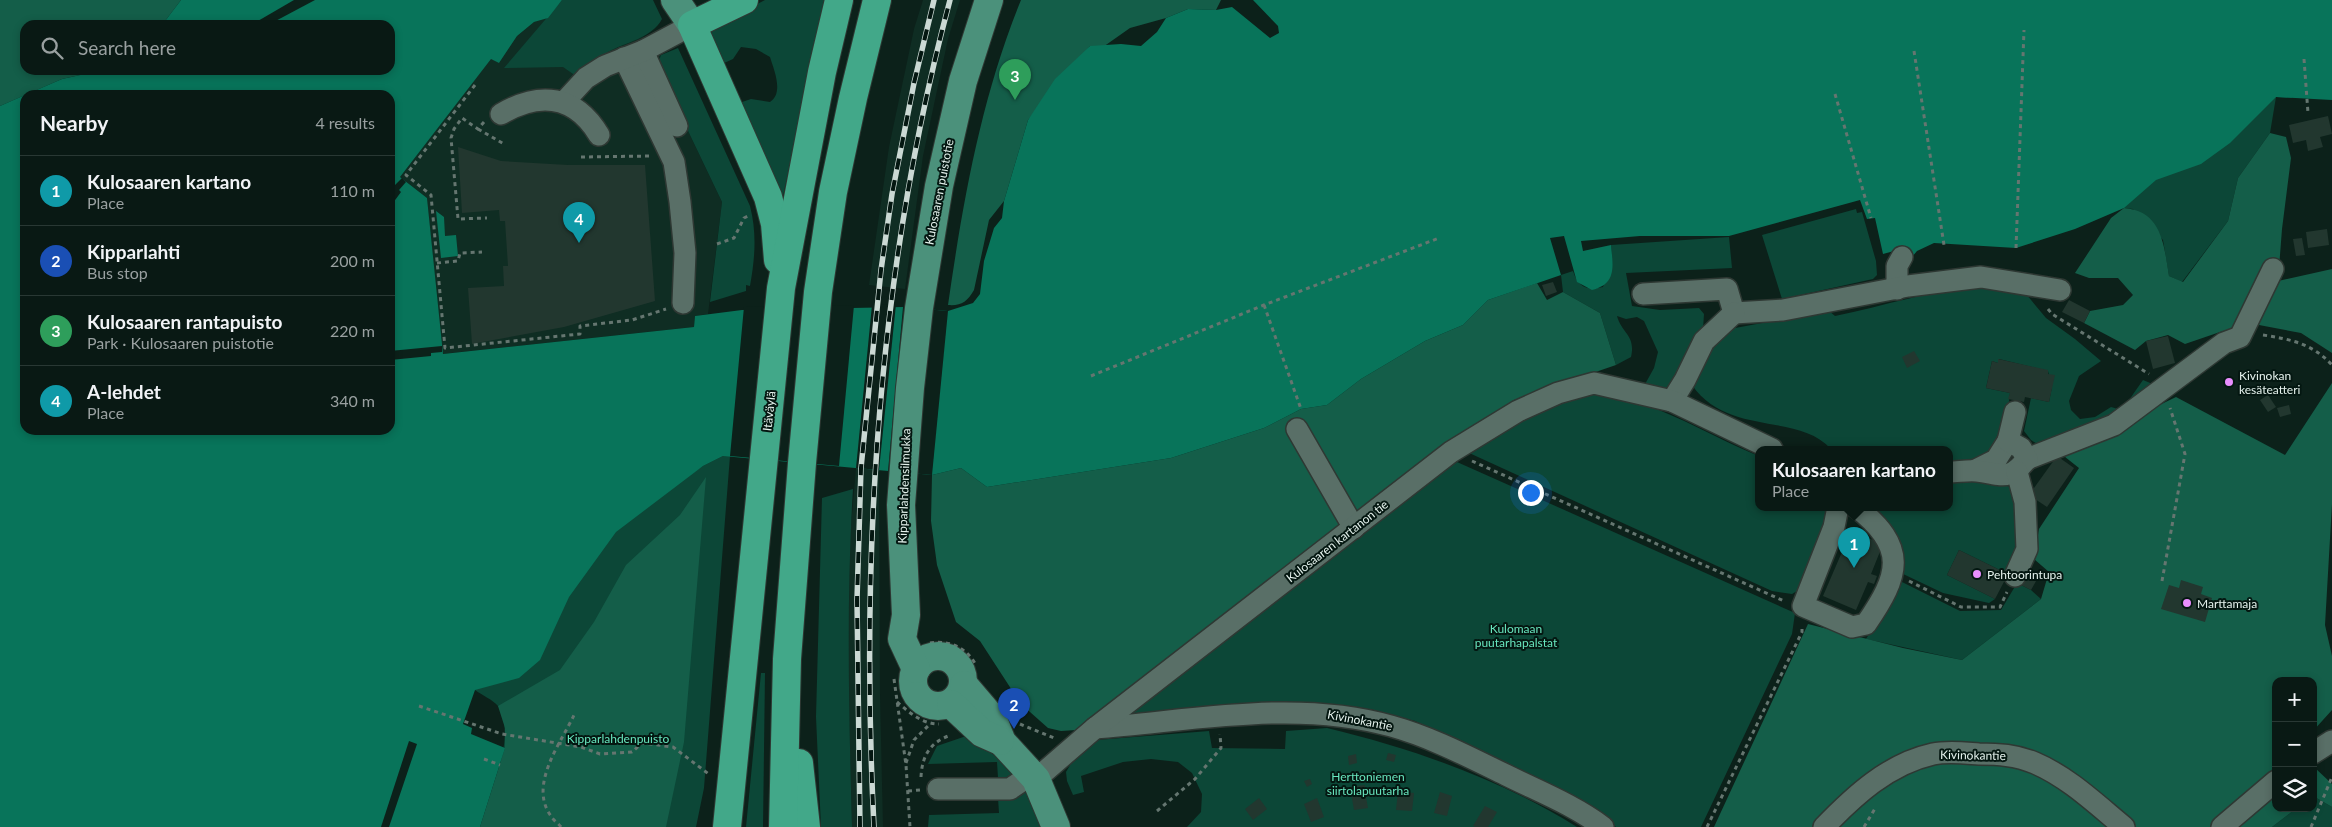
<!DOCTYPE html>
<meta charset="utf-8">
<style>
body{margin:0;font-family:Lato,sans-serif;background:#172622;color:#f1f3f6}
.controls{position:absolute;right:15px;bottom:15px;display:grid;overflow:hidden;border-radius:10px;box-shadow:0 2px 8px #0003}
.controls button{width:45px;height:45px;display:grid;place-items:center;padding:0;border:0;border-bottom:1px solid #293834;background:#091914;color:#f1f3f6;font:25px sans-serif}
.you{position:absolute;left:1530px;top:492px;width:18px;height:18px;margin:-12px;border:4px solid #fff;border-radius:50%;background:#1a73e8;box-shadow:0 0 0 8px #1a73e833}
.badge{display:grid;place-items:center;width:32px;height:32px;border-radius:50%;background:#8c9099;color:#fff;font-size:16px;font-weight:700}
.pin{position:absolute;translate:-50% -41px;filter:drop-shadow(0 1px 2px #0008)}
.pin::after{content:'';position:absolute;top:26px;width:18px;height:15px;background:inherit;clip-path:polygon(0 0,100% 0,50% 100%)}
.popup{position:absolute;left:1755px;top:446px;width:198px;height:65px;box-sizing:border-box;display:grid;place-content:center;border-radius:10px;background:#091914;filter:drop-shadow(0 1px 4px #0005);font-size:16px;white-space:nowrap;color:#99a0a0}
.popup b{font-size:19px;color:#f1f3f6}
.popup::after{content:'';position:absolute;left:50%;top:100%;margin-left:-10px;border:10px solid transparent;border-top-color:#091914}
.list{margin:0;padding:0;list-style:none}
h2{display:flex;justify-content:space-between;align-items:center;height:65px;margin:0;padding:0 20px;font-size:21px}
h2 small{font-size:16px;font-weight:400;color:#99a0a0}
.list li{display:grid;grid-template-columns:32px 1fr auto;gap:15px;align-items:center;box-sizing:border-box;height:70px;padding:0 20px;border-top:1px solid #293834}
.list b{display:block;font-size:19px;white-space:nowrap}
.list p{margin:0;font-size:16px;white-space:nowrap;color:#99a0a0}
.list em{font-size:16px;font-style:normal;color:#99a0a0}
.icon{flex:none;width:28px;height:28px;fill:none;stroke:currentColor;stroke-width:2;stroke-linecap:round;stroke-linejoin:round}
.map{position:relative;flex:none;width:2332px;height:827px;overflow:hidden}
.search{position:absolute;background:#091914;box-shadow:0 2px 8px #0003;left:20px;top:20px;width:375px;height:55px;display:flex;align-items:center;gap:12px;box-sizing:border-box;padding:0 18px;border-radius:15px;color:#99a0a0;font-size:19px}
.panel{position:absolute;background:#091914;box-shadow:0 2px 8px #0003;left:20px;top:90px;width:375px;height:345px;border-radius:15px}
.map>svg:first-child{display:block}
.built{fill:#0f2d23}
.green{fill:#0c4737}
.forest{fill:#145e49}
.water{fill:#08745a}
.pier{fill:#0c211a}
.building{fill:#22372f}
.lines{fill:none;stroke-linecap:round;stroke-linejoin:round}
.minor-casing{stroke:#2e3833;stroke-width:24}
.major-casing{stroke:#2e3833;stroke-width:30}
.highway-casing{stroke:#2e3833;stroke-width:30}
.path{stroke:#657670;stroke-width:3;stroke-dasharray:4 4;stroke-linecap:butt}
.minor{stroke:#596f67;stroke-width:21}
.major{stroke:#4b917b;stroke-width:28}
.highway{stroke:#42a889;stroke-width:28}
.rail-casing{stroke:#cbd9d4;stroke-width:5.5}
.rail{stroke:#041711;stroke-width:4;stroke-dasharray:11;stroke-linecap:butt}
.poi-dot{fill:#e98efe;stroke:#041711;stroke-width:2}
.labels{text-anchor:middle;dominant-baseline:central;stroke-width:4;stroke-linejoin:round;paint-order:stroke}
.street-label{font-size:12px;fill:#e5f2ed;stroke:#041711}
.poi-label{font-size:12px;fill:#e5f2ed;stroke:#041711;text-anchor:start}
.park-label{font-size:12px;fill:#68e6be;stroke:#041711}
</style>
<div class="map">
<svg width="2332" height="827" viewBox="0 0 2332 827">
<rect width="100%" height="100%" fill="#0c211a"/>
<g class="built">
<path d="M609,0L661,55L657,66L722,202L708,314L695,316L694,327L442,354L427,198L400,177L491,58L499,63L517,36L534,22Z"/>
<path d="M923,0H960L948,39L923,156L905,289L869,285L889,147L914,29Z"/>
<path d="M856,468L879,470L880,694L883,827H852L848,681V561Z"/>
</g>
<g class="green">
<path d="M562,0H653L662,19C652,38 626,42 608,52C597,59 586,67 576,76L563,67L504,68Z"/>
<path d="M765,0H826L783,196L777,200L739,103L751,99L770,102C784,93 774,70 770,57L756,49L741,47L733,59L722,64L710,29Z"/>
<path d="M678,48L750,206C757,233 755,258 750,286L746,285V291L710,302L722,202L657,66L661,55Z"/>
<path d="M2287,85L2292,98L2276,97L2270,133L2238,178L2228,221L2182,282L2169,276L2163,240L2133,209L2124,208L2128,183Z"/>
<path d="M1856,209L1857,213L1862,212L1876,261L1877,275L1873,279L1782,299L1762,235Z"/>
<path d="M1729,237L1732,268L1626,273L1632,306L1660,310L1699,308L1704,314L1703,329L1671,391L1644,386L1654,368L1658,352L1644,321L1637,317L1626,319L1617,316C1622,334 1636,335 1631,357L1616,365L1600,313L1563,292L1561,275L1573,271C1578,287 1587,291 1603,287L1612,258L1611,245Z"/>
<path d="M1982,285L2026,294L2046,318L2075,339L2101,361L2079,376L2069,401L2071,410L2080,419L2095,417L2111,407L2122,410L2143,380L2155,385L2130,408L2039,445L2031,440L2024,431L2031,398L2049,402L2052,387L2048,371L1999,359L1998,363L1992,361L1986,388L2010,393L2005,433L1984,459L1949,467V449H1831C1798,412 1728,437 1692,385L1710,346L1735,328L1829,311L1835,316C1884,306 1932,290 1982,285Z"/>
<path d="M1583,393C1645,393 1702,433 1759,456V507H1833L1797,591L1792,594L1772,591L1467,452L1505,424Z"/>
<path d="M723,456H730L704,788L696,827H550L537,792L501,760C505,746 508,719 498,706C493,700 482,695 475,690L488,607L703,466Z"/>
<path d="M1457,462L1795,613L1792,634L1701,827H1616L1597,811L1568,794L1415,721L1370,709H1216L1114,718L1448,463Z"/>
<path d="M1949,478L1995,480L2010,487L2021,509L2017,544L2008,574L1959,550L1947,575L1995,599L1989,603L1943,593L1901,573L1866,507H1949Z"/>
<path d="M853,489C846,602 849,714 852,827H821L816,717L822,498Z"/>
<path d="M1898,580L1960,611L2001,610L2017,583L2031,590L2041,599L1962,660L1866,639L1890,600Z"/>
<path d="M761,673H765L763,827H746Z"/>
<path d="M1327,728C1414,749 1500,779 1577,827H1187L1201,812L1202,794L1192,773L1178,762L1151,759L1123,762L1081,776L1084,792L1073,795L1067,781L1066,772L1073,760L1096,740L1209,731L1212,748L1285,749L1286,731Z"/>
<path d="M972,734L1016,772L1006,778H998L997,762L928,764L937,746Z"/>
<path d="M1029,789L1044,827H928L929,815L999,813L998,798Z"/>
<path d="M2313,796L2332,807V827H2272L2297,808H2313Z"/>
</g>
<g class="forest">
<path d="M0,0H181L162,25H25V70H103L62,79L0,106Z"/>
<path d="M1021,0H1221L1216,10L1188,9L1166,18L1130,28L1103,47L1090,46L1028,120L1004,201L989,220L974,290C967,302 961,306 948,305C963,201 981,98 1021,0Z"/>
<path d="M2270,133L2286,137L2291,158L2282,229L2278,281L2332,269V353L2301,333L2259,325L2220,332L2185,344L2168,335L2146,341L2135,350L2084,323L2090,311L2123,305L2133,295L2118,278H2089L2075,273L2111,218L2124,208C2162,211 2164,245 2169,276L2183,282L2228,221L2238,178Z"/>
<path d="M1537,283L1547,300L1563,292L1600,313L1616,365L1514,400L1440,453L1094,721L1076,730L1061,731L1048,728L1021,704L980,641L956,622L937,565L931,521L932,475L961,468L987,487L1171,458L1264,428L1301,409L1327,405L1361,379L1425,341L1463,325L1488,300Z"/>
<path d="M2332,383V504L2325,625L2332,656V710L2313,731V681H2276V808H2297L2272,827H1714L1808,624L1903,648L1962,660L2041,599L2049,572L2034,559L2039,529L2079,468L2060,453L2176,397L2285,455Z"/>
<path d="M706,477L684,742L666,827H480L505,748V728L498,706L560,670L594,622L626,565L680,515Z"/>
<path d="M2313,766L2332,784V807L2313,796Z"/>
</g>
<g class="water">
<path d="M181,0H562L548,18L534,22L517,36L499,63L491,59L400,177L427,198L443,354L694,327L695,316L742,310L903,307L948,311L973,303L980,294L984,261L994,228L1002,218L1004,201L1028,120L1055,79L1090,46L1121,44L1141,46L1157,32L1166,18L1188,9L1216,10L1232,7L1270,38L1279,33L1278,26L1253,0H2332V100L2276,97L2230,143L2201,164L2156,180L2124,208L2075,229L2016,248L1934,243L1917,251L1912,257L1894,251L1883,254L1875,218L1867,219L1860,200L1729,236H1640L1581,241L1583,251L1611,245C1613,266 1617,284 1592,290L1577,282L1564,236L1550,238L1561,275L1488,300L1463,325L1425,341L1361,379L1327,405L1301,409L1264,428L1171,458L987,487L961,468L932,475L723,456L703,466L616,532L569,597L540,660L519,678L475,690L463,724L472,728L471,734L505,748L480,827H0V106L25,95V430H390V95H25L62,79L103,70H390V25H162Z"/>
<path d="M436,211L444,217L445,236L456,235L458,256L441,258Z"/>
</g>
<g class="pier">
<path d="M294,0H315L268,25H251Z"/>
<path d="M402,178L406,182L399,190L401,192L390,207V190Z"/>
<path d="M896,304L879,470L856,468L872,305Z"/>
<path d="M854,305L839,466L730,456L744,307Z"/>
<path d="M903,307L948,311L932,475L888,471Z"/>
<path d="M442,346V352L431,353V356L390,360V351Z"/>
<path d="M409,741L417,744L389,827H381Z"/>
</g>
<g class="building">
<path d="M2328,116L2332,134L2320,137L2323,147L2308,151L2306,140L2293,143L2289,125Z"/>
<path d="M458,147L501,161L568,165H645L655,301L564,327L472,344L468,288L504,286L503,266H508L505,221H500L499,210L462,213Z"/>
<path d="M2327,229L2329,245L2308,248L2306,232Z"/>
<path d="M2302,238L2305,255L2296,256L2293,239Z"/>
<path d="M1553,282L1557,292L1546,296L1542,285Z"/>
<path d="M2069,300L2090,311L2084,323L2062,312Z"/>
<path d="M2168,336L2175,363L2153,369L2146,341Z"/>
<path d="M1914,351L1920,361L1907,368L1902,357Z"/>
<path d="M1998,359L2048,370V374L2055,375L2049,402L2025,397L2024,402L2008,399L2010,393L1986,388L1992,361L1998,363Z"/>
<path d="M2268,395L2276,407L2268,412L2260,400Z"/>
<path d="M2289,405L2291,414L2280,417L2277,408Z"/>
<path d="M2057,456L2074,468L2047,507L2029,495Z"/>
<path d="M1851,531L1883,544L1871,574L1877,576L1874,584L1868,582L1856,610L1823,596Z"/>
<path d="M1959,550L2008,574L1995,599L1947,575Z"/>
<path d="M2025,567L2040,574L2031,590L2017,583Z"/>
<path d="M2181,580L2203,587L2201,594L2212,598L2205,622L2161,609L2169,585L2179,588Z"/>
<path d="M1388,753L1396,755L1394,762L1386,760Z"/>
<path d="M1356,754L1357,763L1349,765L1348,756Z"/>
<path d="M1310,779L1312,784L1307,787L1304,781Z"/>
<path d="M1365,785V789L1368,788L1369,796L1366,797L1368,808L1354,810L1350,787Z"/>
<path d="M1398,791L1414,793L1412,811L1396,810Z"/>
<path d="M1440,792L1452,796L1447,816L1434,813Z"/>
<path d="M1259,798L1267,809L1253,820L1245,809Z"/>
<path d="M1317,798L1324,817L1311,822L1304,804Z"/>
<path d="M1485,806L1497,812L1488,827H1475L1473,826Z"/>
</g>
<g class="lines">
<g class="minor-casing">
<g id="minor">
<path d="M643,51L677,126"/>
<path d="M624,58L674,162L680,202L685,253L683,303"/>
<path d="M564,102L586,78L605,66L643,51L692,25"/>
<path d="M501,114C540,91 575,95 599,135"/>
<path d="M1897,289V266L1902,257"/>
<path d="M1643,294L1727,289L1734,313"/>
<path d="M1734,313L1783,310L1908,286L1981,277L2060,290"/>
<path d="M1672,401L1685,380L1704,341L1734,313"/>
<path d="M1297,429L1354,528"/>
<path d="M2027,459L2114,425L2224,343L2240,337L2273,269"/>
<path d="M1976,470L1996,460L2008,441"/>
<path d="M1949,472C1958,472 1968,470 1977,471C2002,474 2009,482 2027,459L2021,448L2008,441L2015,412"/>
<path d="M1838,507L1834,527L1803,606L1852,627L1866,624C1900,575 1908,547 1856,507"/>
<path d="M2015,576L2027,549L2025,502L2017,472"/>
<path d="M1095,728C1192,721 1295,699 1391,726C1431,737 1469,757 1506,775C1538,791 1574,805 1603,827"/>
<path d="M2313,753L2332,741"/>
<path d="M1036,779L1095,728L1451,452L1518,411L1558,393L1594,383L1672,401L1772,449"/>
<path d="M938,789H1010L1032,774"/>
<path d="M1824,827C1854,796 1888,764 1933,754C1948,751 1964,753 1979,754C1998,754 2016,755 2035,763C2068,777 2096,804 2124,827"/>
<path d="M2222,827L2276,781"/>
</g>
</g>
<g class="major-casing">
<g id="major">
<path d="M675,0L692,25"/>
<circle cx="938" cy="681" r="25"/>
<path d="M916,669L902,639L906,615L901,505L910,388L919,308L939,186L963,81L989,0"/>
<path d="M964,685L993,719L1002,742L1036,779L1056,827"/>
<path d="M951,704L982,733L1000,741"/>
</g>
</g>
<g class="highway-casing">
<g id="highway">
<path d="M744,0L692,25L768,197L775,224L778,260"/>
<path d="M799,763L806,827"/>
<path d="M727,827L781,288L822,72L839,0"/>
<path d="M783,827L787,659L802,463L818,292L833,192L853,98L877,0"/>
</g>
</g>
<g class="path">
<path d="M1914,51L1944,245"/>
<path d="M2304,59L2308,113"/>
<path d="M475,85L406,175L431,195L445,348L580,334V326L632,320L666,309"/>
<path d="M1835,94L1871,218"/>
<path d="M484,122L478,129L462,118L454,129L451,138L458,219L487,218"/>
<path d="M478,129L504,144"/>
<path d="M581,157L650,156"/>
<path d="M717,244L734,238L744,218L750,215"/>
<path d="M2016,248L2024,30"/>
<path d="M437,263L458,261L460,253L482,252"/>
<path d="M1264,305L1301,409"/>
<path d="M2048,309L2052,314L2149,374"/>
<path d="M2263,335C2290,339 2313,344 2332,365"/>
<path d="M1091,376L1264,305L1439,238"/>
<path d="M1472,461L1784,601"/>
<path d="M1909,581L1961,607H2000L2007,592"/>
<path d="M2162,581L2185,454L2170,408"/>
<path d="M930,643C949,640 966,647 976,665"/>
<path d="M894,679L906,765L910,827"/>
<path d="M897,702C910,713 922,724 939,724"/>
<path d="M419,706L502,734L581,747L600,754L632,752L642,743L673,747L710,775"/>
<path d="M1020,724L1054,738"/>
<path d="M484,759L500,765"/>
<path d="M906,763L914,740L930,724"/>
<path d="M921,777C922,756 930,742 951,735"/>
<path d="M908,791L920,790"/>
<path d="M1157,811L1195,779L1221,748L1220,734"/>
<path d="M561,827C558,823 553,820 551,816C528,785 561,743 574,715"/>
<path d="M1707,827L1802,632V627"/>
<path d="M1864,827L1876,807"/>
<path d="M2311,827L2332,777"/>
</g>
<use href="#minor" class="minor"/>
<use href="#major" class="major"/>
<use href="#highway" class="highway"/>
<g class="rail-casing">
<g id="rail">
<path d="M860,827L857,600L861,468L881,270L892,194L914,83L934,0"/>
<path d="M874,827C860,550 878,269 950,0"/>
</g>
</g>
<use href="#rail" class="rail"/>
</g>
<g class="poi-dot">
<circle cx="2229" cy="382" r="5"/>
<circle cx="1977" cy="574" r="5"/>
<circle cx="2187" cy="603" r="5"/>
</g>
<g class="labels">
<g class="street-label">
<text transform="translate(939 192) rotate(-79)">Kulosaaren puistotie</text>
<text transform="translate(769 411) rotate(-84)">Itäväylä</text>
<text transform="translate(904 486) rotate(-88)">Kipparlahdensilmukka</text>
<text transform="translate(1337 541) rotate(-38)">Kulosaaren kartanon tie</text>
<text transform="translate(1360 720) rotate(11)">Kivinokantie</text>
<text transform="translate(1973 755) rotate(1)">Kivinokantie</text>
</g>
<g class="poi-label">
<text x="2239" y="375">Kivinokan<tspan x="2239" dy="14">kesäteatteri</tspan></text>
<text x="1987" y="574">Pehtoorintupa</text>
<text x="2197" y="603">Marttamaja</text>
</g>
<g class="park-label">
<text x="1516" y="628">Kulomaan<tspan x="1516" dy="14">puutarhapalstat</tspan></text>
<text x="618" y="738">Kipparlahdenpuisto</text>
<text x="1368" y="776">Herttoniemen<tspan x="1368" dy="14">siirtolapuutarha</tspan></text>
</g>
</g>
</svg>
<div class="controls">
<button>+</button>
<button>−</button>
<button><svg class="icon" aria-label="layers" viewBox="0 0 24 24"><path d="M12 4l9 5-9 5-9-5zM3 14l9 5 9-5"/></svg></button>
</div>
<div class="you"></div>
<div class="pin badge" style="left:1854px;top:568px;background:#0f9aa8">1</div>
<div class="popup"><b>Kulosaaren kartano</b>Place</div>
<div class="pin badge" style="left:1014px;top:729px;background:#1a4fb4">2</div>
<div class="pin badge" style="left:1015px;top:100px;background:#2e9e5b">3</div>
<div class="pin badge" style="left:579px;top:243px;background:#0f9aa8">4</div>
<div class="search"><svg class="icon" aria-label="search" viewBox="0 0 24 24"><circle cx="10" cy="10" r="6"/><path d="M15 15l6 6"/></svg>Search here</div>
<section class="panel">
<h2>Nearby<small>4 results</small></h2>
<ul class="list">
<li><span class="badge" style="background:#0f9aa8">1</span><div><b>Kulosaaren kartano</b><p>Place</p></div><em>110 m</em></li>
<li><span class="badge" style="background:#1a4fb4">2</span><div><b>Kipparlahti</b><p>Bus stop</p></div><em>200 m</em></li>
<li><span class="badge" style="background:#2e9e5b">3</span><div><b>Kulosaaren rantapuisto</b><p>Park · Kulosaaren puistotie</p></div><em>220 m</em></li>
<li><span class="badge" style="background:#0f9aa8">4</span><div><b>A-lehdet</b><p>Place</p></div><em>340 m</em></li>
</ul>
</section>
</div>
